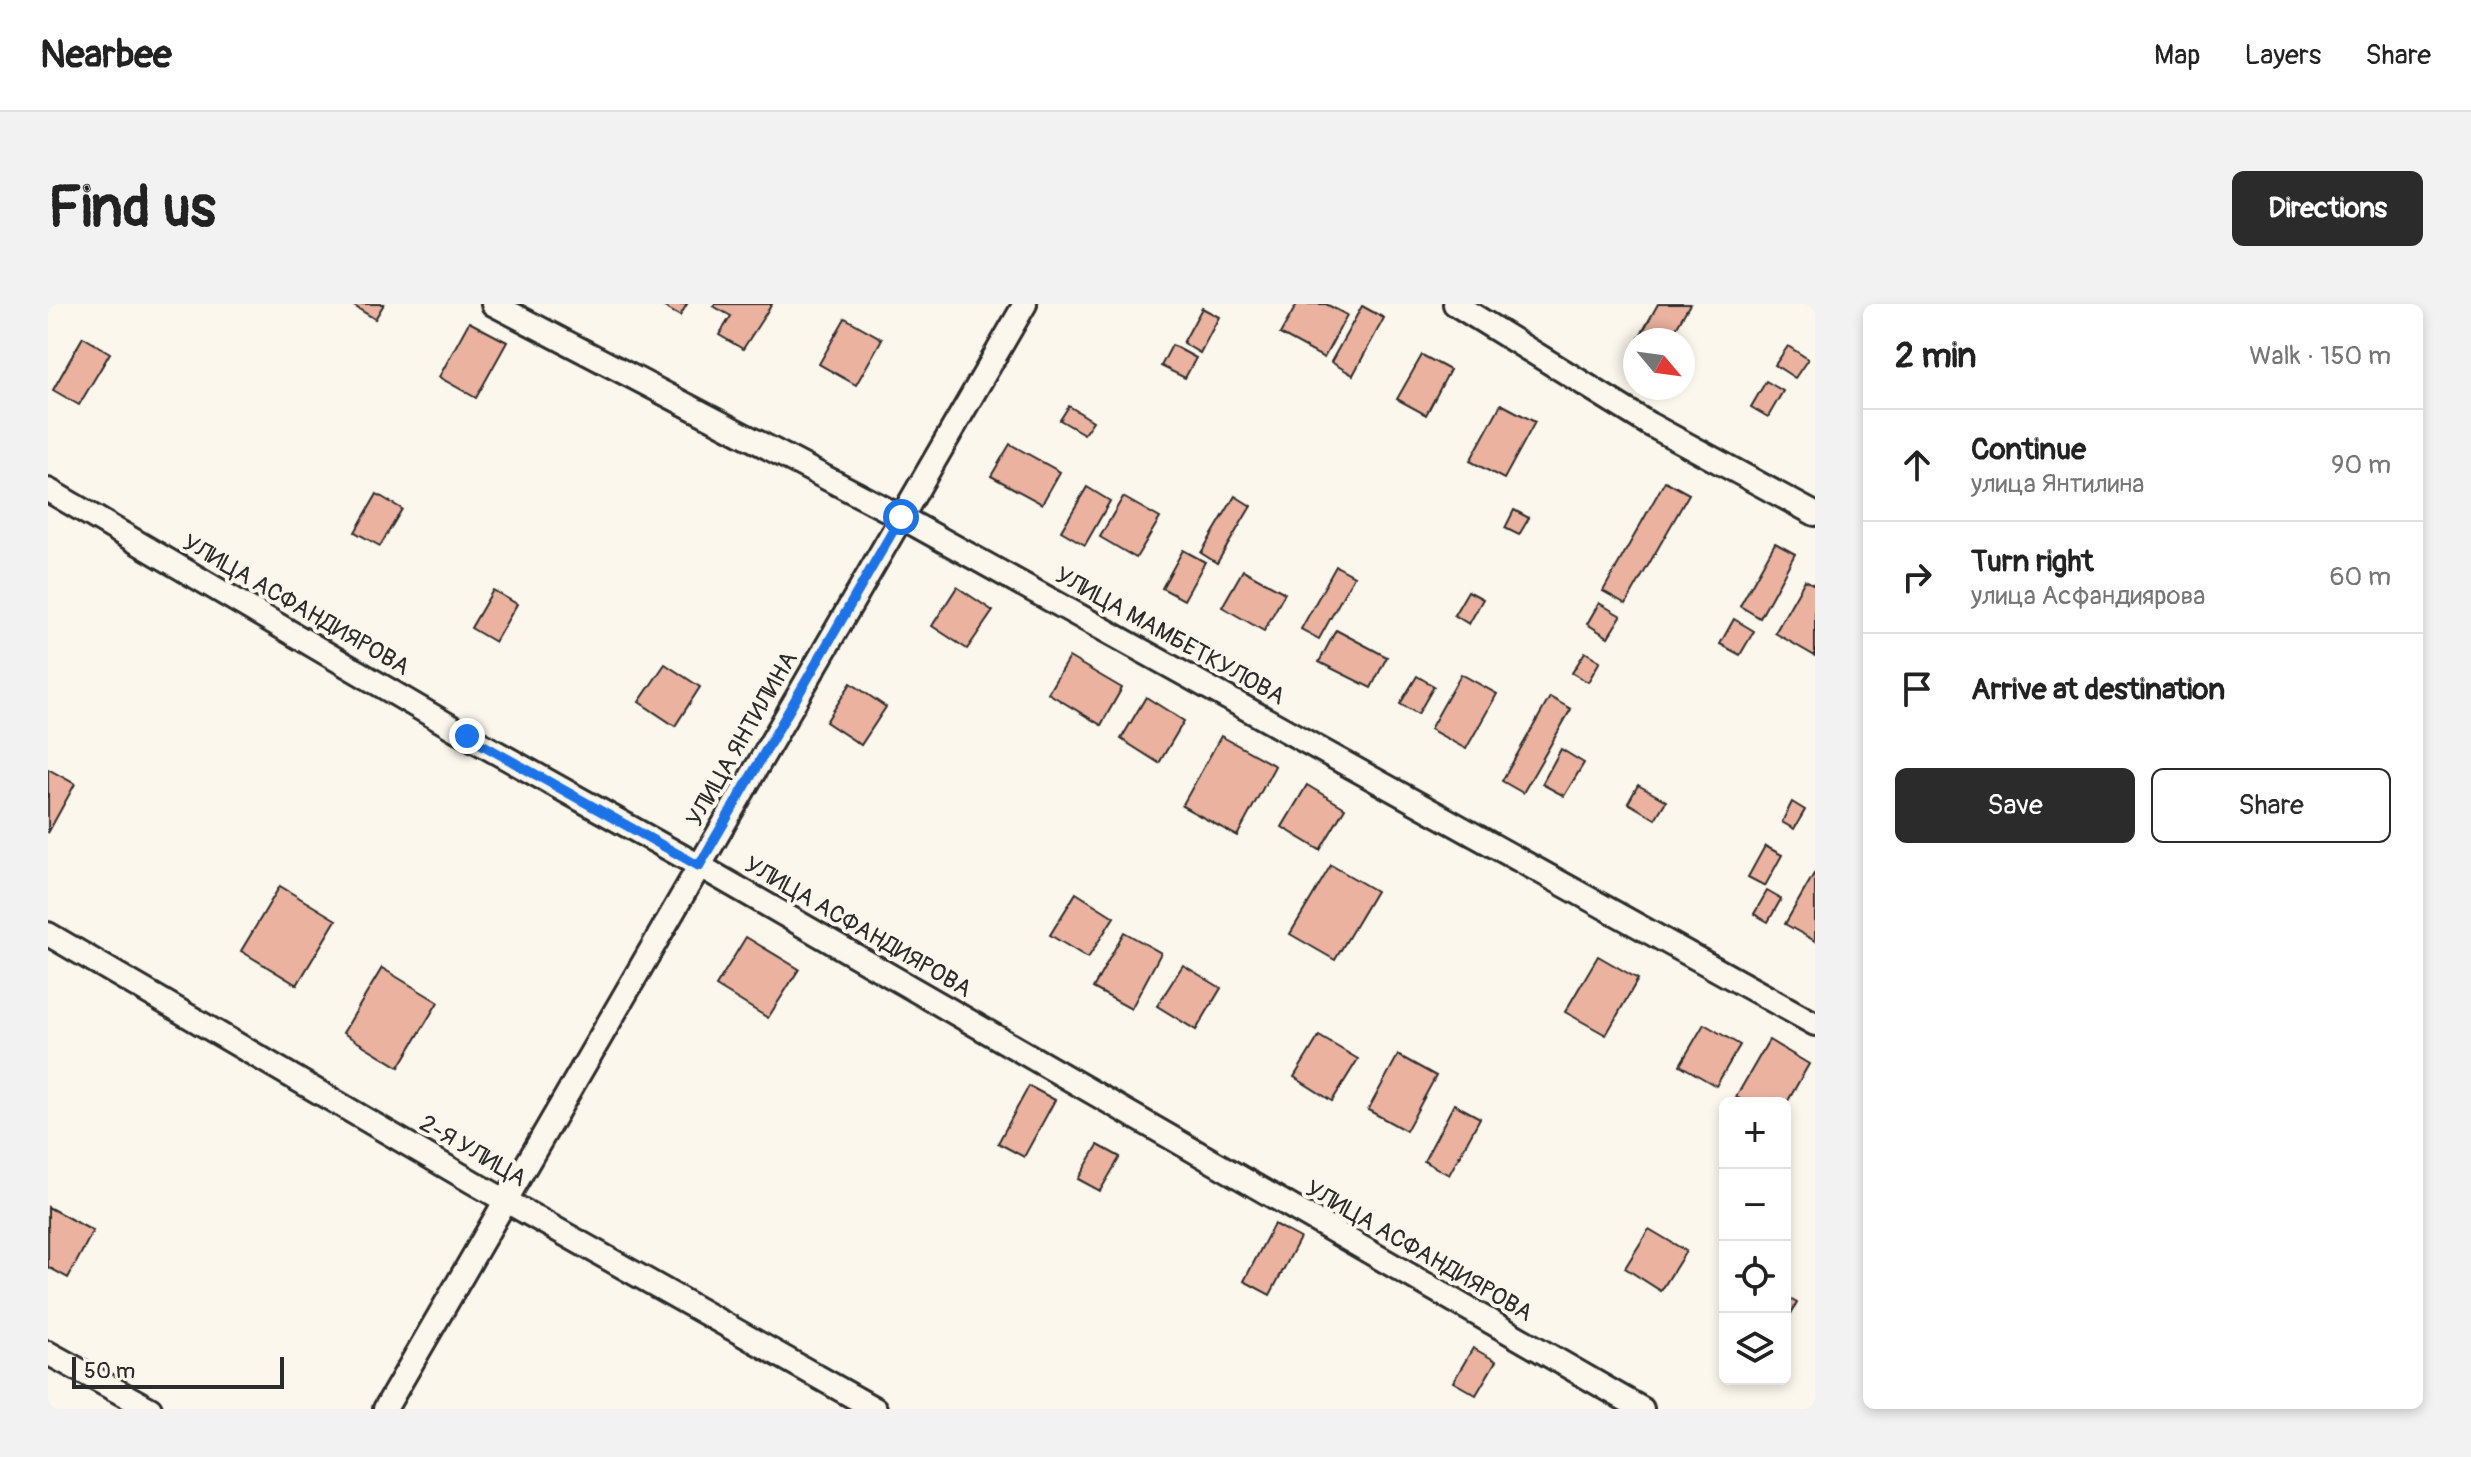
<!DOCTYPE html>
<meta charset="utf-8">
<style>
body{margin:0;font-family:Pangolin,sans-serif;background:#f2f2f2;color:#222}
.controls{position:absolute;right:24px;bottom:24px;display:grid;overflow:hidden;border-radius:12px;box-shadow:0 4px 12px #0003}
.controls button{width:72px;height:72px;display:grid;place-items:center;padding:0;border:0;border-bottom:2px solid #e0e0e0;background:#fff;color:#222;font:40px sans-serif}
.compass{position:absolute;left:1575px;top:24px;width:72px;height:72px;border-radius:50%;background:#fff;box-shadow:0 4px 12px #0003;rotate:119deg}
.scale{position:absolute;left:24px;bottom:20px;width:212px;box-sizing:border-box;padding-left:8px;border:4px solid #2b2b2b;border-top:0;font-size:22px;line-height:28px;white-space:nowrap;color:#2b2b2b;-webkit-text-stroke:6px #fbf7ec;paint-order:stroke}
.stop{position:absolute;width:24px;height:24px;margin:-18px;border:6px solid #1a73e8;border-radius:50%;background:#fff}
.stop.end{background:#1a73e8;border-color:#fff;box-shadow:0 2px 8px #0008}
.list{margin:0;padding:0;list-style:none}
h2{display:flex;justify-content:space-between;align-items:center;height:104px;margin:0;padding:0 32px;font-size:34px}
h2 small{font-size:26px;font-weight:400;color:#767676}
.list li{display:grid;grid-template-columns:52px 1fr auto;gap:24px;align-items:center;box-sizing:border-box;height:112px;padding:0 32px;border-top:2px solid #e0e0e0}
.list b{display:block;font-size:30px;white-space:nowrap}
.list p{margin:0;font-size:26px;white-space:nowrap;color:#767676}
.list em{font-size:26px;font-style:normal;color:#767676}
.actions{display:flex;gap:16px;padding:24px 32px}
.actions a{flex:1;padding:18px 0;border:2px solid #2b2b2b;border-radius:12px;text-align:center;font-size:28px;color:#2b2b2b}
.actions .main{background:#2b2b2b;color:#fff}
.icon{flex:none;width:44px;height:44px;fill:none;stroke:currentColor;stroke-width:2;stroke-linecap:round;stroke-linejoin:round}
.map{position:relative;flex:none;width:1767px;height:1105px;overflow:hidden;border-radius:12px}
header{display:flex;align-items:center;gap:48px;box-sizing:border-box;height:112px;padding:0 40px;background:#fff;border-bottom:2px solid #e0e0e0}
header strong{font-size:38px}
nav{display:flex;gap:44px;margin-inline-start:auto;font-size:28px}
.intro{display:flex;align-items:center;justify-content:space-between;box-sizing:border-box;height:192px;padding:0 48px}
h1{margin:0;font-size:56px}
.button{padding:20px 36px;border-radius:12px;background:#2b2b2b;color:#fff;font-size:28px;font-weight:700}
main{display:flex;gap:48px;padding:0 48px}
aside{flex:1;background:#fff;border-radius:12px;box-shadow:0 4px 12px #0003}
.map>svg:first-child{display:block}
.building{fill:#eab29f;stroke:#2b2b2b;stroke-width:2}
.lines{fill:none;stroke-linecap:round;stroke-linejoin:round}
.street-casing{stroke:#2b2b2b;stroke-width:28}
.street{stroke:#fbf7ec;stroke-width:22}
.route{stroke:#1a73e8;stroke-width:10}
.labels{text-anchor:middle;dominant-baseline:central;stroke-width:8;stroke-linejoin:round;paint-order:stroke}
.street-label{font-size:24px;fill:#2b2b2b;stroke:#fbf7ec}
</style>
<header>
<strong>Nearbee</strong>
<nav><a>Map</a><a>Layers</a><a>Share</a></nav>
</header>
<div class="intro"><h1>Find us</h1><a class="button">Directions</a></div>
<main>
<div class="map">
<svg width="1767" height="1105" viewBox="0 0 1767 1105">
<rect width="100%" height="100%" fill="#fbf7ec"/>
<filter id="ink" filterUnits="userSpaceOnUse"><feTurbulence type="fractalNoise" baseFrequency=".0125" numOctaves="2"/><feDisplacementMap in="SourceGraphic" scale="16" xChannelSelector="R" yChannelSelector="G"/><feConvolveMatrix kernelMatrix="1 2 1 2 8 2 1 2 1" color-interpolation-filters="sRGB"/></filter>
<g filter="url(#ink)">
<g class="building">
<path d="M303,0H336L327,15Z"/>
<path d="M611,0H639L632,12Z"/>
<path d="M667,0H724L695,45L671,31L683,12L665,2Z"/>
<path d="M1249,0H1278L1299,11L1276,54L1232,30Z"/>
<path d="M1610,0H1642L1621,36H1595L1591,34Z"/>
<path d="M1314,2L1336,14L1305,71L1283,58Z"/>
<path d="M1154,4L1171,13L1152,49L1135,39Z"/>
<path d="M797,14L834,35L808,81L771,60Z"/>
<path d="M421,18L459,38L428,94L391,73Z"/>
<path d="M35,33L62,49L31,101L5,86Z"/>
<path d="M1124,41L1148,54L1137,74L1113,62Z"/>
<path d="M1740,42L1760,55L1747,74L1727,61Z"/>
<path d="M1374,51L1402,66L1378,111L1349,95Z"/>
<path d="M1718,77L1735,87L1720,113L1703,103Z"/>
<path d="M1453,100L1487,118L1456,175L1422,157Z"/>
<path d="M1021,102L1045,117L1036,130L1012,116Z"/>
<path d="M962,140L1012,168L994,200L943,172Z"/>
<path d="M1617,177L1641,190L1578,300L1555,287Z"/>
<path d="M1039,183L1062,197L1037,241L1013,227Z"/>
<path d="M329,190L354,205L332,242L307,228Z"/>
<path d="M1187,192L1203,202L1169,259L1153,249Z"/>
<path d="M1075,193L1112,214L1088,254L1052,233Z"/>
<path d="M1466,206L1481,214L1471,231L1457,224Z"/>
<path d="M1727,239L1747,250L1712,314L1692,302Z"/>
<path d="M1135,246L1157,258L1136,296L1114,284Z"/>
<path d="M1288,262L1306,272L1271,335L1253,325Z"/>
<path d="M1195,266L1237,289L1216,327L1174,303Z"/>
<path d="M1757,276L1767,281V352L1727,329Z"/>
<path d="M909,283L945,307L919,345L884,322Z"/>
<path d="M445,286L469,300L447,338L423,324Z"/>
<path d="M1420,287L1435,295L1421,320L1406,311Z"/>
<path d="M1551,299L1573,312L1560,333L1539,320Z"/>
<path d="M1686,315L1706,327L1692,351L1672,340Z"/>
<path d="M1288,326L1339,353L1323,384L1271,358Z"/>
<path d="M1537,348L1552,357L1540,378L1524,369Z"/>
<path d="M1021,353L1074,384L1053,421L1000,389Z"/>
<path d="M617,360L652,383L627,422L591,398Z"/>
<path d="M1413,370L1449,390L1418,445L1382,425Z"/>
<path d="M1369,372L1386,382L1370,410L1352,400Z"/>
<path d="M803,379L838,403L813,441L778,418Z"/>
<path d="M1098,393L1136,417L1111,459L1073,435Z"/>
<path d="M1502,393L1523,405L1475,489L1454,477Z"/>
<path d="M1173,432L1227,462L1189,532L1134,502Z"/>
<path d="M1513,445L1536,459L1516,492L1494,480Z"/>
<path d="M0,465L27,480L0,529Z"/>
<path d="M1259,481L1297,504L1272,546L1234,523Z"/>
<path d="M1590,481L1618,497L1607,515L1580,499Z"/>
<path d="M1744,498L1757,506L1746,525L1734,518Z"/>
<path d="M1717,542L1734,551L1717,582L1700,573Z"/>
<path d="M1283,561L1328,587L1287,656L1242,630Z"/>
<path d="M1767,568V637L1737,620Z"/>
<path d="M232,582L288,616L249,681L193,647Z"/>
<path d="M1719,587L1733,595L1720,618L1706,610Z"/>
<path d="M1028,589L1066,613L1040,654L1002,631Z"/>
<path d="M1076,628L1113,649L1083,705L1045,684Z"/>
<path d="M698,633L751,665L720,714L668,682Z"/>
<path d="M1550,652L1590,675L1558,731L1517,708Z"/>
<path d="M1135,661L1173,684L1148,726L1109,702Z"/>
<path d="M334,664L390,698L351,763L295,729Z"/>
<path d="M1656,720L1692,741L1668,782L1632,761Z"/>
<path d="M1271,732L1310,755L1284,797L1246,773Z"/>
<path d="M1721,736L1761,760L1737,802V799H1699L1688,793Z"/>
<path d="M1350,751L1388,772L1358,827L1320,806Z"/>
<path d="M981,782L1007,796L976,853L950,839Z"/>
<path d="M1406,800L1432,814L1401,871L1376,857Z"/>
<path d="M1050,841L1072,853L1052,887L1030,875Z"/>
<path d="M0,903L45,927L20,974L0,963Z"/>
<path d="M1226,920L1252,934L1222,991L1196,977Z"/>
<path d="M1601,925L1638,947L1613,987L1577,964Z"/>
<path d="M1737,992L1749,999L1737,1020Z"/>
<path d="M1425,1044L1448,1057L1428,1091L1405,1078Z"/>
</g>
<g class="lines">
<g class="street-casing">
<g id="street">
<path d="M445,0L853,213L1767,720"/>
<path d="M1407,0L1601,120L1767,210"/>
<path d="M0,186L419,432L664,569L1594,1105"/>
<path d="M0,630L428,880L827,1105"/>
<path d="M0,1049L102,1105"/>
<path d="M337,1105L977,0"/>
</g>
</g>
<use href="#street" class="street"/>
</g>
</g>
<g class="lines" filter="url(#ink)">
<path class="route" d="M419,432L651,562L853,213"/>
</g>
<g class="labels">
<g class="street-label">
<text transform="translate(248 301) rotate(30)">УЛИЦА АСФАНДИЯРОВА</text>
<text transform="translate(1122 332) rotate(29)">УЛИЦА МАМБЕТКУЛОВА</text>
<text transform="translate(694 435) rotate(-60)">УЛИЦА ЯНТИЛИНА</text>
<text transform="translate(810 623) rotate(30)">УЛИЦА АСФАНДИЯРОВА</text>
<text transform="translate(425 847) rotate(30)">2-Я УЛИЦА</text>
<text transform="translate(1371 947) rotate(30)">УЛИЦА АСФАНДИЯРОВА</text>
</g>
</g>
</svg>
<div class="controls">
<button>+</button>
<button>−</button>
<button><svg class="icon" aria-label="locate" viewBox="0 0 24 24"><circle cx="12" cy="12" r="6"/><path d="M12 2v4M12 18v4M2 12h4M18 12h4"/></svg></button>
<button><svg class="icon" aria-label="layers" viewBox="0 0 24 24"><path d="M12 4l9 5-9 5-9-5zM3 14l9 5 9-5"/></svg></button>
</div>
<svg class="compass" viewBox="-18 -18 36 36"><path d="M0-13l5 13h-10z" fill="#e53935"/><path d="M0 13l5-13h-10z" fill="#767676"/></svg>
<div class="scale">50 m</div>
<div class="stop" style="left:853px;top:213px"></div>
<div class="stop end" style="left:419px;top:432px"></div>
</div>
<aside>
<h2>2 min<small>Walk · 150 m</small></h2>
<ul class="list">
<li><svg class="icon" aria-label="ahead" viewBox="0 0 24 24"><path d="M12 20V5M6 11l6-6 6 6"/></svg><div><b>Continue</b><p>улица Янтилина</p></div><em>90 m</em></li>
<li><svg class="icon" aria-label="right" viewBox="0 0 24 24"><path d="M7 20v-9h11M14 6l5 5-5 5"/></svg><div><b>Turn right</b><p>улица Асфандиярова</p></div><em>60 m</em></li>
<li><svg class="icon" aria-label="arrive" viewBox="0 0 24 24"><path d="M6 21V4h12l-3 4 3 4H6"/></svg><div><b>Arrive at destination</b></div></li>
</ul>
<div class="actions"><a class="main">Save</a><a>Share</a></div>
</aside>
</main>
